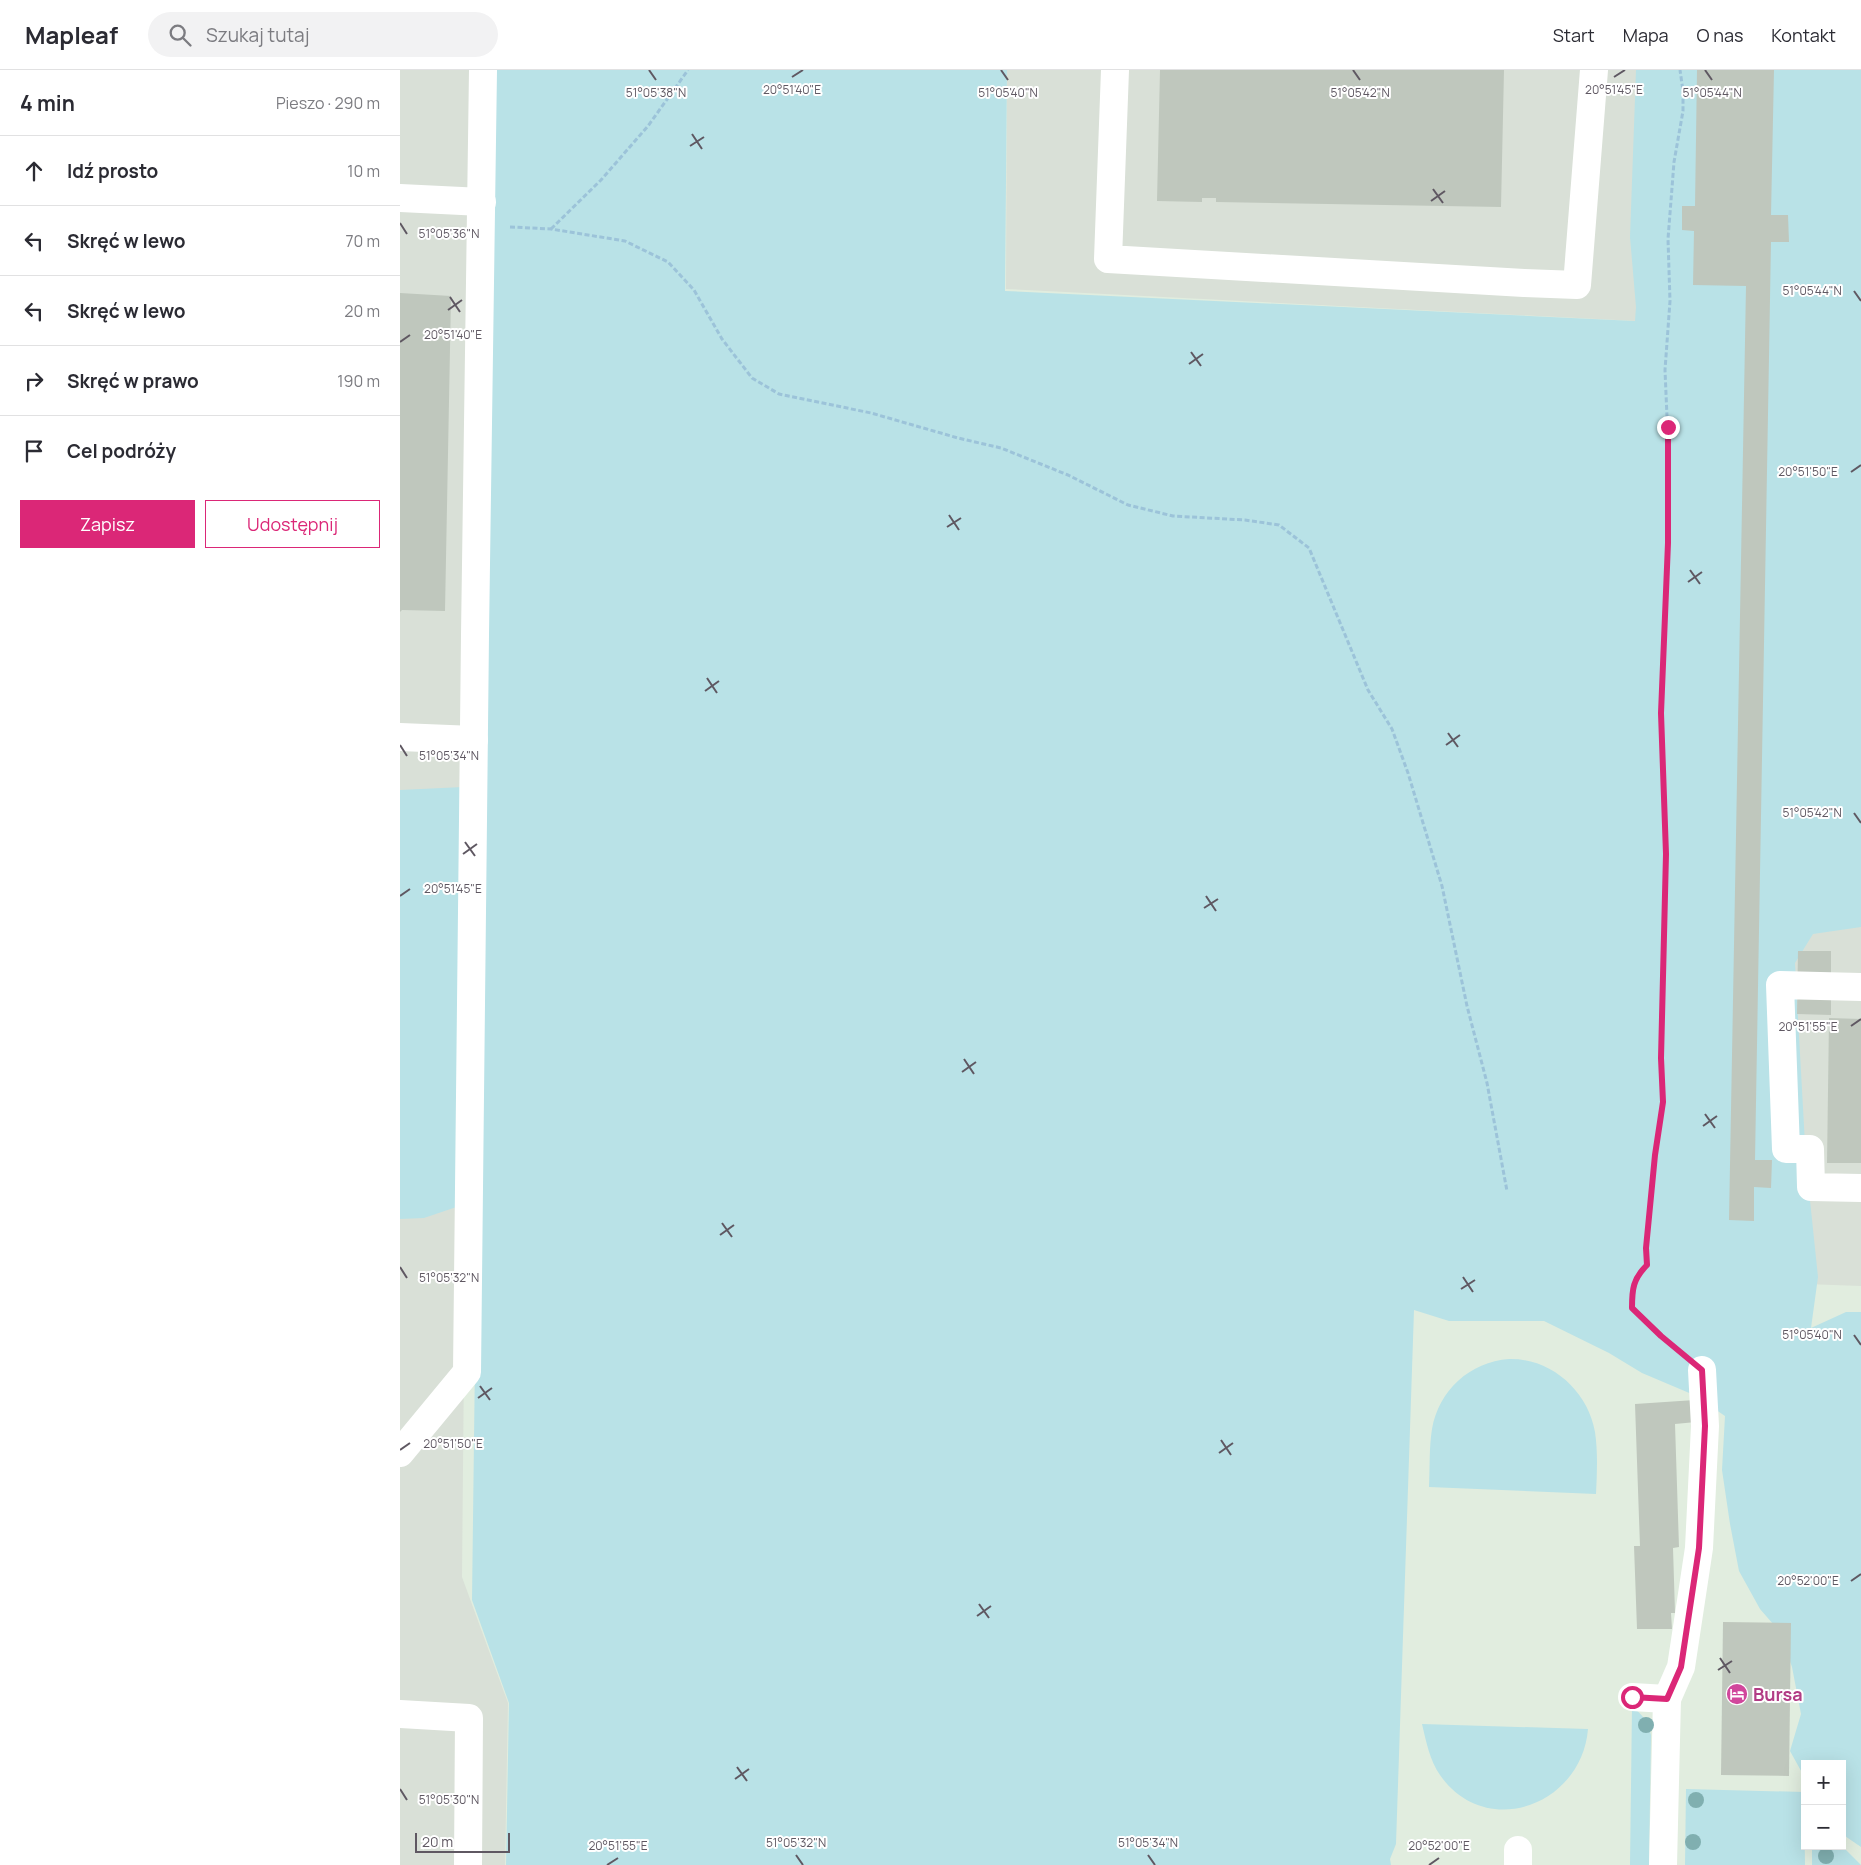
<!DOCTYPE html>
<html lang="pl">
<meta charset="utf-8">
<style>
body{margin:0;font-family:Manrope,sans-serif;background:#f2f2f3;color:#2b2b33}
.controls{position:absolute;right:15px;bottom:15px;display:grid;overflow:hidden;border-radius:0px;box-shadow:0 5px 20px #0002}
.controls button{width:45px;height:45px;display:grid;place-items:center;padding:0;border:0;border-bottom:1px solid #e1e1e2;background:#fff;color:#2b2b33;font:25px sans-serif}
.scale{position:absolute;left:15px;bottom:12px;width:95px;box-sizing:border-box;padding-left:5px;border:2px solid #5f5862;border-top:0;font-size:14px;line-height:18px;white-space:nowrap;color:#5f5862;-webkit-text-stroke:4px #fff;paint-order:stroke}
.stop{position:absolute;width:15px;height:15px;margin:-11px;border:4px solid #db2777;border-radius:50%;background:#fff}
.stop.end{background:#db2777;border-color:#fff;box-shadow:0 1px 5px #0008}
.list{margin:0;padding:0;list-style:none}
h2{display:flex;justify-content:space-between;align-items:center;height:65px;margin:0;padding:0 20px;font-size:21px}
h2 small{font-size:16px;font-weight:400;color:#7c7c81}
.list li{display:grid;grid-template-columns:32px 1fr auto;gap:15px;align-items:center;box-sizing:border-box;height:70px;padding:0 20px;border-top:1px solid #e1e1e2}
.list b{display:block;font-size:19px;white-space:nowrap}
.list em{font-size:16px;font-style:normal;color:#7c7c81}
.actions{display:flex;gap:10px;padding:15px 20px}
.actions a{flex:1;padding:11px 0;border:1px solid #db2777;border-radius:0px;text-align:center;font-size:18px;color:#db2777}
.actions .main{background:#db2777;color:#fff}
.icon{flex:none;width:28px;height:28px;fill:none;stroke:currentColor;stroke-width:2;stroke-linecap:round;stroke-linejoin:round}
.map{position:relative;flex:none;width:1461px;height:1795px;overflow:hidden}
header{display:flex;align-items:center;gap:30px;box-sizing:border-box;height:70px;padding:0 25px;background:#fff;border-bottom:1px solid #e1e1e2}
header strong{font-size:24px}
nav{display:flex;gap:28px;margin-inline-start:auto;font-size:18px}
.search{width:350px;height:45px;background:#f2f2f3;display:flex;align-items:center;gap:12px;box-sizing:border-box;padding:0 18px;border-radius:28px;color:#7c7c81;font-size:19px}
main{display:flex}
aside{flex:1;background:#fff}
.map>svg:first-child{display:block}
.industrial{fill:#d9e0d7}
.green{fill:#b9e2e7}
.building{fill:#bfc7bd}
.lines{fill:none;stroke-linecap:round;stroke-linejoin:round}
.path{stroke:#9cc3d9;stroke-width:3;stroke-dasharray:5 2.5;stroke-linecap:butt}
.minor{stroke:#fff;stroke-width:28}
.tree{fill:#80afb0}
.route{stroke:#db2777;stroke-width:6}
.ticks{fill:none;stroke:#5f5862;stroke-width:2}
.labels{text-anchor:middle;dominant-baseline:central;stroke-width:4;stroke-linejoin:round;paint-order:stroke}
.hotel-label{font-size:18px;font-weight:bold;fill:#b23c85;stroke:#fff;text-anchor:start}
.ticks-label{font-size:12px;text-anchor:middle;fill:#5f5862;stroke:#fff;stroke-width:4;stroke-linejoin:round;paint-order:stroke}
</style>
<header>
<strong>Mapleaf</strong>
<div class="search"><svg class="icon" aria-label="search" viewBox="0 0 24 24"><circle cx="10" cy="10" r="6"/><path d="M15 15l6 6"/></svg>Szukaj tutaj</div>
<nav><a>Start</a><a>Mapa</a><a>O nas</a><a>Kontakt</a></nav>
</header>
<main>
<aside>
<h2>4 min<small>Pieszo · 290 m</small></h2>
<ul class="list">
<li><svg class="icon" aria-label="ahead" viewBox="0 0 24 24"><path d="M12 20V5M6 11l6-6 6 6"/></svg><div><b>Idź prosto</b></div><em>10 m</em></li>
<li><svg class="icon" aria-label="left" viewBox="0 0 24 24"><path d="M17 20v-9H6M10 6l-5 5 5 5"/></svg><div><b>Skręć w lewo</b></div><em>70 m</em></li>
<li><svg class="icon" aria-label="left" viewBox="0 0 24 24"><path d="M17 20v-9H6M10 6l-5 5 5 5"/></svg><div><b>Skręć w lewo</b></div><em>20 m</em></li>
<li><svg class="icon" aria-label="right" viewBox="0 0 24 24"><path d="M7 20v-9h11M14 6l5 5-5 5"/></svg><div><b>Skręć w prawo</b></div><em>190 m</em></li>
<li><svg class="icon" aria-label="arrive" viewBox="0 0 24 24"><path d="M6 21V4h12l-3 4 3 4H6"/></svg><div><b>Cel podróży</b></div></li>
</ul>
<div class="actions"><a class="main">Zapisz</a><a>Udostępnij</a></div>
</aside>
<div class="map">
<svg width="1461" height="1795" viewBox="0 0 1461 1795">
<rect width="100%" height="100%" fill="#e1eddf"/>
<g class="industrial">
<path d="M0,0H76L62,1507L108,1633L105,1795H0Z"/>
<path d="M607,0H1461V1216L1322,1211L1353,257L606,219Z"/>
</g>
<g class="green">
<path d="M90,0H607L605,221L1235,251L1236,237L1230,167L1236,0H1461V857L1413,864L1395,893L1406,1092L1418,1207L1411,1258L1446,1242H1461V1777L1442,1764V1694H1405V1708L1390,1681L1401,1644L1392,1597L1380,1562L1360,1539L1339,1501L1330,1454L1322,1400L1325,1346L1294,1325L1242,1303L1209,1283L1144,1251H1049L1014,1240L996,1774L990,1789L991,1795H106L109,1633L72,1530L77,1130L24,1148L0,1149V720L63,717Z"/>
<path d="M1109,1289C1151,1288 1188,1321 1195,1362C1198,1383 1197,1403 1196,1424L1029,1417C1030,1398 1029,1377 1032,1359C1039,1320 1070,1292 1109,1289Z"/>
<path d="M1232,1637C1243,1644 1248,1653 1251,1665L1249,1795H1230Z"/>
<path d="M1022,1654L1188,1659C1182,1735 1086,1771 1040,1705C1030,1691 1026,1671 1022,1654Z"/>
<path d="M1286,1719L1404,1722L1405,1795H1285Z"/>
<path d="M1412,1776H1442L1461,1795H1412Z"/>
</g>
<g class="building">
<path d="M760,0H1104L1101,137L816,132V128H802V132L757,131Z"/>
<path d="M1297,0H1374L1371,145H1388L1389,172H1371L1355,1090H1372L1371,1118L1354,1117V1151L1329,1150L1346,216L1293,215L1294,161L1282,160V136H1295Z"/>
<path d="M0,223L51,226L45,541L2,540L0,542Z"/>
<path d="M1398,881H1431V945L1397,944Z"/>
<path d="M1429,948L1461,949V1093H1427Z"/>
<path d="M1295,1330L1296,1352L1275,1354L1279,1477L1273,1478L1275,1543H1271L1272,1559H1237L1234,1476H1240L1235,1334Z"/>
<path d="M1323,1552L1391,1553L1389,1706L1321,1705Z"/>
</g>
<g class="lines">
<g class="path">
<path d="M110,157L151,159L225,171L268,192L294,220L322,269L352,308L379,324L471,343L558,368L601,378L668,405L728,435L773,446L845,450L879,455L909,478L968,620L992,659L1008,703L1042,816L1067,936L1087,1013L1107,1121"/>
<path d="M151,159L201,110L248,56L288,0"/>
<path d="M1279,1281L1261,1266L1232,1238C1232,1219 1233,1209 1247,1195L1246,1178L1255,1085L1263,1032L1261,989L1266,784L1261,643L1268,473L1269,394L1265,300L1270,231L1268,169L1274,92L1283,41V21L1280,0"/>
</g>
<g class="minor">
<path d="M715,0L708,189L1124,213L1177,215L1194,0"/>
<path d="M0,128L82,132"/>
<path d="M0,667L74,670"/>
<path d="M1461,917L1380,915L1386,1079H1410L1411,1117L1461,1118"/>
<path d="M0,1383L67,1302L75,565L83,0"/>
<path d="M1232,1627L1267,1629"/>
<path d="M0,1644L69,1648L68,1795"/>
<path d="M1118,1795V1780"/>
<path d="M1263,1795L1267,1629L1281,1597L1299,1478L1305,1356L1302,1300"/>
</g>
</g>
<g class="tree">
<circle cx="1246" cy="1655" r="8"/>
<circle cx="1296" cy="1730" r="8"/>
<circle cx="1293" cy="1772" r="8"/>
<circle cx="1426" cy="1786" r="8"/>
</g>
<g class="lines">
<path class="route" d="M1232,1627L1267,1629L1281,1597L1299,1478L1305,1356L1302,1300L1261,1266L1232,1238C1232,1219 1233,1209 1247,1195L1246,1178L1255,1085L1263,1032L1261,988L1266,784L1261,643L1268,473V357"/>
</g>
<path class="ticks" d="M249,0L256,10M601,0L608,10M953,0L960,10M1305,0L1312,10M392,7L403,0M1214,7L1225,0M292,64L302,79M290,76L304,67M1033,119L1043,133M1031,131L1045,121M0,153L7,164M1454,221L1461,231M50,227L60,242M48,240L62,230M0,272L10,265M791,282L801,296M789,294L803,284M1451,402L1461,395M549,445L559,460M547,457L561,448M1290,500L1300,514M1288,512L1302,502M307,608L317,623M305,621L319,611M1048,663L1058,677M0,675L7,686M1046,675L1060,665M1454,743L1461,753M65,772L75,786M63,784L77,774M0,826L10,819M806,826L816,841M804,838L818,829M1451,956L1461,949M564,989L574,1004M562,1002L576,992M1305,1044L1315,1058M1303,1056L1317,1046M322,1153L332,1167M320,1165L334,1155M0,1197L7,1208M1063,1207L1073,1222M1061,1219L1075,1210M1454,1265L1461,1275M80,1316L90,1330M78,1328L92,1318M821,1370L831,1385M0,1380L10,1373M819,1383L833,1373M1451,1511L1461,1504M579,1534L589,1548M577,1546L591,1536M1320,1588L1330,1603M1318,1600L1332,1591M337,1697L347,1711M335,1709L349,1699M0,1719L7,1730M396,1785L403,1795M748,1785L755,1795M207,1795L218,1788M1029,1795L1039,1788"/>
<defs>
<g id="hotel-disc" transform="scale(1.125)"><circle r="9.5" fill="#d1479c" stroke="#fff"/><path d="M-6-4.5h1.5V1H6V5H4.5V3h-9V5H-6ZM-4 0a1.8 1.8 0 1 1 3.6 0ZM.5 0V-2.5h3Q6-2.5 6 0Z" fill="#fff"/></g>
</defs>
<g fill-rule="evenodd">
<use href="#hotel-disc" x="1337" y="1624"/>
</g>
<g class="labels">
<g class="hotel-label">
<text x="1353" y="1624">Bursa</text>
</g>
</g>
<g class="ticks-label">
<text x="392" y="24">20°51'40"E</text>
<text x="1214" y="24">20°51'45"E</text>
<text x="960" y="27">51°05'42"N</text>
<text x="256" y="27">51°05'38"N</text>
<text x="608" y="27">51°05'40"N</text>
<text x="1312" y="27">51°05'44"N</text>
<text x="49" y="168">51°05'36"N</text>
<text x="1412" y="225">51°05'44"N</text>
<text x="53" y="269">20°51'40"E</text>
<text x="1408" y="406">20°51'50"E</text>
<text x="49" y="690">51°05'34"N</text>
<text x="1412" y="747">51°05'42"N</text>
<text x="53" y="823">20°51'45"E</text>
<text x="1408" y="961">20°51'55"E</text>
<text x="49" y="1212">51°05'32"N</text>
<text x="1412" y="1269">51°05'40"N</text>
<text x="53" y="1378">20°51'50"E</text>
<text x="1408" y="1515">20°52'00"E</text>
<text x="49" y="1734">51°05'30"N</text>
<text x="396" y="1777">51°05'32"N</text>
<text x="748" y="1777">51°05'34"N</text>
<text x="218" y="1780">20°51'55"E</text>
<text x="1039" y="1780">20°52'00"E</text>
</g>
</svg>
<div class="controls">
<button>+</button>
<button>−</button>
</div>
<div class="scale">20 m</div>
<div class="stop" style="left:1232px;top:1627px"></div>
<div class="stop end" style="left:1268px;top:357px"></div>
</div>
</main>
